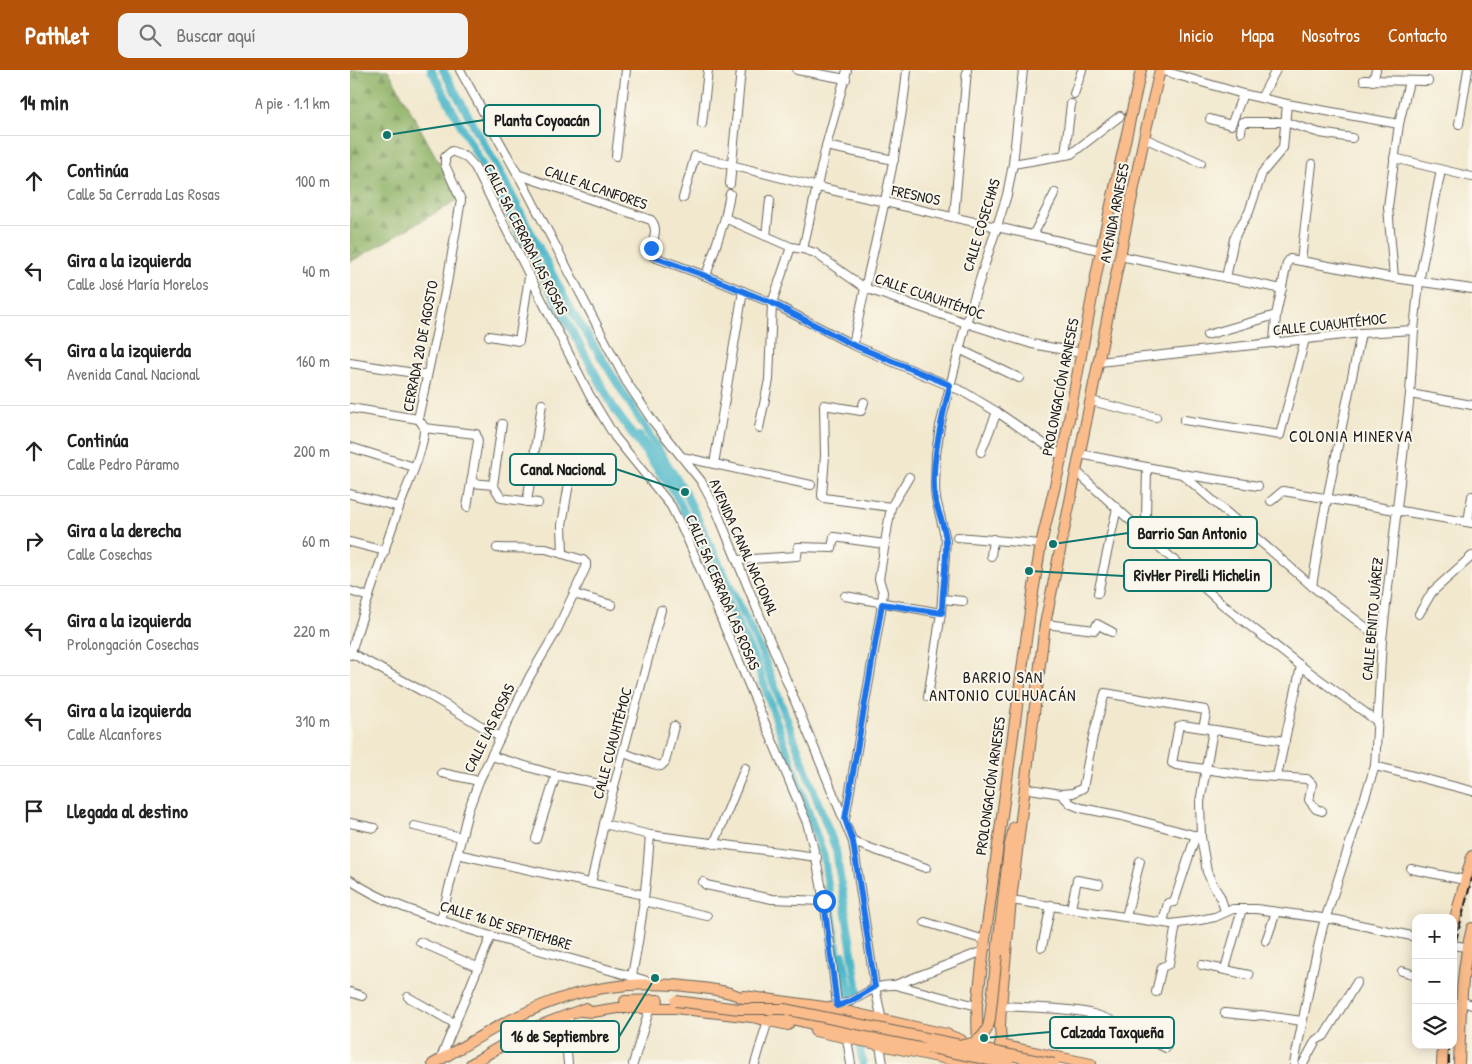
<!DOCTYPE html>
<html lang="es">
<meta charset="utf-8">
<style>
body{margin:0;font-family:"Patrick Hand",sans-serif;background:#f2f2f2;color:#222}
.controls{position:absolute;right:15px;bottom:15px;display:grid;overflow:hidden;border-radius:10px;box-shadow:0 2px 12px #0003}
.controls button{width:45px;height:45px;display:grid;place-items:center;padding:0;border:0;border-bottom:1px solid #e0e0e0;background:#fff;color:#222;font:25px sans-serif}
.stop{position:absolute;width:15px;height:15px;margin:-11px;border:4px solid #1a73e8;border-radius:50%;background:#fff}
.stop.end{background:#1a73e8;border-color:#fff;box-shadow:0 1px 5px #0008}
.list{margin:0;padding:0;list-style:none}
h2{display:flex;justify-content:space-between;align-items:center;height:65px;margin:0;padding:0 20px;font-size:21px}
h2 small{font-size:16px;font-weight:400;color:#767676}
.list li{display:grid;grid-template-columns:32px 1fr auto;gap:15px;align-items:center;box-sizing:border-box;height:90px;padding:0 20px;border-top:1px solid #e0e0e0}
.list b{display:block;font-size:19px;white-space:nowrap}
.list p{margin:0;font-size:16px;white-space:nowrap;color:#767676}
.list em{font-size:16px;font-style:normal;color:#767676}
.icon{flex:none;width:28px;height:28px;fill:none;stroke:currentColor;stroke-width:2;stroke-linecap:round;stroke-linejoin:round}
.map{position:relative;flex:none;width:1122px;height:994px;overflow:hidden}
header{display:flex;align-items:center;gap:30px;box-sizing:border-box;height:70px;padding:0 25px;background:#b45309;color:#fff}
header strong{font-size:24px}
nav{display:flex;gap:28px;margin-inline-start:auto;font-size:18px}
.search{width:350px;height:45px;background:#f2f2f2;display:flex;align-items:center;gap:12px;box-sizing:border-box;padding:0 18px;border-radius:10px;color:#767676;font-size:19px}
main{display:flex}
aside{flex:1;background:#fff}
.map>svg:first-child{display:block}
.forest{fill:url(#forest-firs);stroke:#566842}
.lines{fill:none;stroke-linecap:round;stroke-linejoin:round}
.canal{stroke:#4cb7c9;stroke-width:8}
.minor-casing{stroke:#67635a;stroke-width:10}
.major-casing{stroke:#67635a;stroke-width:12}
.minor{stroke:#fff;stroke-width:8}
.major{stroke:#fabc8b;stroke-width:10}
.rail{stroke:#1c1c1c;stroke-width:2;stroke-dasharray:8 4;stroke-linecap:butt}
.major-bridge-casing{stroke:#67635a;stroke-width:12;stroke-linecap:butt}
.major-bridge{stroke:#fabc8b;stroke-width:10}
.route{stroke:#1a73e8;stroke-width:6}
.labels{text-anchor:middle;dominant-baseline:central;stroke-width:4;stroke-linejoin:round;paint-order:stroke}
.street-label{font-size:15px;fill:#1c1c1c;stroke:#fbf7ec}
.neighbourhood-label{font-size:16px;letter-spacing:1px;fill:#1c1c1c;stroke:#fbf7ec}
.leader{fill:none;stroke:#0f766e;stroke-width:2}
.callout-dot{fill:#0f766e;stroke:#fbf7ec;stroke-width:2}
.callout{fill:#fbf7ec;stroke:#0f766e;stroke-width:2}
.callout-label{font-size:16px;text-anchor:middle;font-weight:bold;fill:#1c1c1c}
</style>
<header>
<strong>Pathlet</strong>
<div class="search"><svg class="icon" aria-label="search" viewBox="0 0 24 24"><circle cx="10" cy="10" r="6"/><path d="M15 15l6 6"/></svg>Buscar aquí</div>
<nav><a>Inicio</a><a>Mapa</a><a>Nosotros</a><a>Contacto</a></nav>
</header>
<main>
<aside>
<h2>14 min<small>A pie · 1.1 km</small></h2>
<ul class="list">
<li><svg class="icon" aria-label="ahead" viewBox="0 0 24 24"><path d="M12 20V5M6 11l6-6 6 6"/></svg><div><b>Continúa</b><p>Calle 5a Cerrada Las Rosas</p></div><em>100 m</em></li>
<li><svg class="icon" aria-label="left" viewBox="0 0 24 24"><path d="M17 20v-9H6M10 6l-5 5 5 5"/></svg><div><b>Gira a la izquierda</b><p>Calle José María Morelos</p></div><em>40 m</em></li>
<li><svg class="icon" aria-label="left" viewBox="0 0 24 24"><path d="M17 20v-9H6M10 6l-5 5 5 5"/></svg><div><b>Gira a la izquierda</b><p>Avenida Canal Nacional</p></div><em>160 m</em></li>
<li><svg class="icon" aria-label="ahead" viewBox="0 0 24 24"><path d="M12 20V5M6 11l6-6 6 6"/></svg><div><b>Continúa</b><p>Calle Pedro Páramo</p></div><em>200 m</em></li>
<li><svg class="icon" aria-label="right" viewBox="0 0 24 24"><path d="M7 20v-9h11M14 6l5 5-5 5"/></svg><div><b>Gira a la derecha</b><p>Calle Cosechas</p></div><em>60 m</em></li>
<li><svg class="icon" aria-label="left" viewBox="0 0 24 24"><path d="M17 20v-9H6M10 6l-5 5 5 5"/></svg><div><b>Gira a la izquierda</b><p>Prolongación Cosechas</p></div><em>220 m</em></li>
<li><svg class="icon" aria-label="left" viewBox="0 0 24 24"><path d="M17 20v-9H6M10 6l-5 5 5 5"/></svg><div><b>Gira a la izquierda</b><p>Calle Alcanfores</p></div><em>310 m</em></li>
<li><svg class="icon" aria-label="arrive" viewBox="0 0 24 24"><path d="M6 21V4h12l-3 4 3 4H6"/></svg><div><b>Llegada al destino</b></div></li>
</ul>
</aside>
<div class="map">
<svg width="1122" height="994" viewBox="0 0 1122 994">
<defs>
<pattern id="forest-firs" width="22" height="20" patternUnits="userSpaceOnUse" patternTransform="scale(1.25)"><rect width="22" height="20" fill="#90b368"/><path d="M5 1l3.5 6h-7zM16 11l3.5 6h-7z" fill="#759155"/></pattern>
</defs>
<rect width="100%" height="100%" fill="#fbf7ec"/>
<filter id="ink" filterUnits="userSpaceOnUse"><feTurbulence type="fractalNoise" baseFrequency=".02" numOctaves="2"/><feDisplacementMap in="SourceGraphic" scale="10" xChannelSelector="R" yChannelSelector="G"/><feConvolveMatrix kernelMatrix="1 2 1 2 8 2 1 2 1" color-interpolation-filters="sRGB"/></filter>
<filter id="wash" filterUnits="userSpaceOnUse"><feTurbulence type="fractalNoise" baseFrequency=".0096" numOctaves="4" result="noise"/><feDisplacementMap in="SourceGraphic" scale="20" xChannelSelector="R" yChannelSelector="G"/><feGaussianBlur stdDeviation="1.12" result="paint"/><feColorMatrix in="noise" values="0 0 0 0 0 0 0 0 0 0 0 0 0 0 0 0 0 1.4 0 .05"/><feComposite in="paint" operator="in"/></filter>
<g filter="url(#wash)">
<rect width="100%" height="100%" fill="#f1e8ce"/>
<path class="forest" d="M0,0H38L109,129L0,192Z"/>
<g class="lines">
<g class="canal">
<path d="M81,0L265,340L326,425L406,592L474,787L493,922L508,921L486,780L412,583L335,422L219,236L152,106L93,0"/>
<path d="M289,366L326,415"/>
<path d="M493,885L500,925"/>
<path d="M510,978L513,994"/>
</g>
</g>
</g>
<g filter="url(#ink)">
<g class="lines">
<g class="minor-casing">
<g id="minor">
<path d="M110,0L177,121L276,311L302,350L351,411L365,437L503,772L525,917L532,951"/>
<path d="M447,0L496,9"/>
<path d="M810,0L893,24L937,34L1049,54"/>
<path d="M1014,10L1078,11"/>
<path d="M1023,11L1026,0"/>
<path d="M724,24L732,0"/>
<path d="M911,28L926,0"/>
<path d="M860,49L881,55L893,24"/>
<path d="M352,54L358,0"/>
<path d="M1109,54L1118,0"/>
<path d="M891,62L892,52H935L970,63L1002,68"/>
<path d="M794,68L851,93"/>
<path d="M476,76L544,90"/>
<path d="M715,85L721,34"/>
<path d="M266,86L276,0"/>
<path d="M1044,88L1122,107"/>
<path d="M663,94L721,84L770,46"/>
<path d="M167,104L301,150C310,160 301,171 301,183L304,187L356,206L422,233L503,275L612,321L647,342L712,386"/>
<path d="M380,114L391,0"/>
<path d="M333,128L345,86L468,117L745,179"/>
<path d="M604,147L617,0"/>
<path d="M375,148L441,177L453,179L465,183L515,218L616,253L682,274L732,283"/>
<path d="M683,165L705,123"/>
<path d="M416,166L420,130"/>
<path d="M453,179L476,76L497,0"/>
<path d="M770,186L932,219"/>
<path d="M951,191L962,94"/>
<path d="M356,206L375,148L380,124"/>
<path d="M876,208L884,169L888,160L899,142L912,103L933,78L937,34"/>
<path d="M1044,208L1038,137L1049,54L1059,11"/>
<path d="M857,265L926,245"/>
<path d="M139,266L169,271L179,207"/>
<path d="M924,273L926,245L937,193L940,189L1044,208L1122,219"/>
<path d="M503,275C521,183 548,93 557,0"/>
<path d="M609,279L669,308"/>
<path d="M749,292L1011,263L1064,260"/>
<path d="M0,293L77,305"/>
<path d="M1060,324L1122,335"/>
<path d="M741,331L806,347"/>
<path d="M514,332L511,341L474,335L475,385L472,426L474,428L541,437"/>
<path d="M0,338L68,349"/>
<path d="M834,350L930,365L955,269"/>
<path d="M74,358L126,364L128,371L117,437"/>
<path d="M409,358L419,310L422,233L441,177"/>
<path d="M0,377L64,397"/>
<path d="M631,382L647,342"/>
<path d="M730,384L832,404L908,416"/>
<path d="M332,387L461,415"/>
<path d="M364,394L393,221"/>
<path d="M727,402L872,534L951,596L1028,652"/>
<path d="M832,404L962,516L1032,570"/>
<path d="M122,413L143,415L151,428L188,433"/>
<path d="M143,415L152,354"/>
<path d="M0,424L49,437"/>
<path d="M921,431L933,421L1122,453"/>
<path d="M177,432L192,334"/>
<path d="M796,448L797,397"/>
<path d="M1118,452L1122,426"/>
<path d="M607,467L691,474"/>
<path d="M0,472L35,481"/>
<path d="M213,484L212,455L221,401"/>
<path d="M641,486L643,469"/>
<path d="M387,490L447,486L448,477L482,478L484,467L534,474"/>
<path d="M962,516L973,449L1011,263"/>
<path d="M0,521L19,527"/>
<path d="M748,523L767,438"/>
<path d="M224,524L262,535"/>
<path d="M495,526L591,543"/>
<path d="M592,529L613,531"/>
<path d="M1069,544L1082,522L1122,486"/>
<path d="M695,554L745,560L747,554L762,562"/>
<path d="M1,583L72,621L150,667"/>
<path d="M0,585C16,535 32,485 50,435C57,416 75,377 74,358C73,354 70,351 68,349L97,213L111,130L95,95V87L102,81L116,87L125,97L239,324L265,367L321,436L338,470L457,753C474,813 480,874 487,935"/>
<path d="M578,627L591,543L596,470L586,429L585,419L586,384L590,356L616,253L657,125L663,94L673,0"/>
<path d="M863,660L850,732L851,767L857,802L864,817L870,826L875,841"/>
<path d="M935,671L833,655L829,656L828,660L822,693L826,695L896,705L957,709L962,714L959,730L966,739L972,741"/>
<path d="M274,683L303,694L311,696L315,692L324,656"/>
<path d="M141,686L206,705L264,717"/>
<path d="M1025,696L1122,721"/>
<path d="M92,703L129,711"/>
<path d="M927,706L951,596"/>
<path d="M674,718L711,724L721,734L731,738L772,746L851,767"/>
<path d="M711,724L723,723L733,718L743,666L755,623L855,640L856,644L853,658"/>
<path d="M495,749L531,541L533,522L529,509L541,437L559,407"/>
<path d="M0,753L24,758"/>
<path d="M254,754L300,765L467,787"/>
<path d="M64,756L111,767"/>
<path d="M186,769L206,705"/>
<path d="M503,772L576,798"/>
<path d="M364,774L395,698"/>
<path d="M107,784L294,825"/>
<path d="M1061,799L1115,810"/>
<path d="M0,810C33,832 68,843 105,855C170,876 235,892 300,912"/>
<path d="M353,812L356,815L422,829L474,831"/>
<path d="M241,813L254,754L311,540"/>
<path d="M661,830L821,854L850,850L865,847L883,839H906L987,850L1066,867"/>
<path d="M293,831L357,846"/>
<path d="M721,838L727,810L749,814"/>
<path d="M776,847L790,791"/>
<path d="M91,850L118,741L129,711L180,606L206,562L236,497V493L233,490L196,479L147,478"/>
<path d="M575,852L635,870"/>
<path d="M813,852L818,833L824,832L846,765"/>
<path d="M916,871L926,842"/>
<path d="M70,872L127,897"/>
<path d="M1103,875L1121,878"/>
<path d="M692,877L701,835"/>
<path d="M852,895L899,905"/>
<path d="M875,899L892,839"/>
<path d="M1052,901L1066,905"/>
<path d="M282,906C291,860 297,812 300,765"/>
<path d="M545,915L627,936"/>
<path d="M0,922L12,926"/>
<path d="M806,922L812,897L819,894L826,854"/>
<path d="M58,927L104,953"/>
<path d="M1111,931L1122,935"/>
<path d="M651,936C680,938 710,937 739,943C765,949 791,966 816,978"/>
<path d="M483,937C490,934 497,933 503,930C519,922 526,914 545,915L628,883"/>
<path d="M875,943L904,946L911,945L952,951"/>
<path d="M497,969L501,994"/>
<path d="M530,975L533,994"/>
<path d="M90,990L141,866"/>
<path d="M218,994L216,971L219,945"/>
<path d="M283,994L300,937"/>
<path d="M405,994L418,950"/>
<path d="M944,994L963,899L973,856L1025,696L1032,570L1060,324L1064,260L1069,212L1091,100"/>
<path d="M953,994L966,970L974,966L1007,912"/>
</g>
</g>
<g class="major-casing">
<g id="major">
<path d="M1103,856L1122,786"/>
<path d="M647,884L659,779L664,757"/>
<path d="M394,926L481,938L596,964L611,970L616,977L620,979"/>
<path d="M275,931L308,930"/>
<path d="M231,941L242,942L268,938H325L402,947L438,955"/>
<path d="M465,961L621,994"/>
<path d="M650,975L741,994"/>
<path d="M652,991L650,956L651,936L661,830L695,554L794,68L810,0"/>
<path d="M83,994C166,945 223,908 324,915C342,917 362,918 380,923C397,928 414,940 432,946C451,952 471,956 491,960C520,965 548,971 577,977"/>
<path d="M121,994L178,960L236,938"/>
<path d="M628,994L627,936L635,870L680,541L691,474L712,386L751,180L791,0"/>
<path d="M1092,994L1093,975"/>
<path d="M1109,994C1111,949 1110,902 1122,858"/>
</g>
</g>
<use href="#minor" class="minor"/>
<use href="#major" class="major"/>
<g class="rail">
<path d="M1103,882L1122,808"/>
<path d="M1099,994V975"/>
</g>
<g class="major-bridge-casing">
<g id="major-bridge">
<path d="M326,931L389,939H434L704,994"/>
<path d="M614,975C629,973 638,963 640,948L647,884"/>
<path d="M577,977L659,994"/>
</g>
</g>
<use href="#major-bridge" class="major-bridge"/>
</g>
</g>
<g class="lines" filter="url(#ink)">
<path class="route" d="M301,178L300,183L304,187L356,206L422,233L503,275L600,315C592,348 580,395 585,429C588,443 595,456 596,470C597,494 592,519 592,543L532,534L495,749L503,772L525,917L501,931L487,936L474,831"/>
</g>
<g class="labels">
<g class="street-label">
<text transform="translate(246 117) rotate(19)">CALLE ALCANFORES</text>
<text transform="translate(566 125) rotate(12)">FRESNOS</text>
<text transform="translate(764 143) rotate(-79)">AVENIDA ARNESES</text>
<text transform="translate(631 155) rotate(-73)">CALLE COSECHAS</text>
<text transform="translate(176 169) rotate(63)">CALLE 5A CERRADA LAS ROSAS</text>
<text transform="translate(580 226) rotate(19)">CALLE CUAUHTÉMOC</text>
<text transform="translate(980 254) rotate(-6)">CALLE CUAUHTÉMOC</text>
<text transform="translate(70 276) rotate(-79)">CERRADA 20 DE AGOSTO</text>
<text transform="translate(710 317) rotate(-79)">PROLONGACIÓN ARNESES</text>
<text transform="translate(394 477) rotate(66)">AVENIDA CANAL NACIONAL</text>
<text transform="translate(373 522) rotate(67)">CALLE 5A CERRADA LAS ROSAS</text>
<text transform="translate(1022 549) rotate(-85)">CALLE BENITO JUÁREZ</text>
<text transform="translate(139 658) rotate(-64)">CALLE LAS ROSAS</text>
<text transform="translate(262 673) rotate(-75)">CALLE CUAUHTÉMOC</text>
<text transform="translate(640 716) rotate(-82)">PROLONGACIÓN ARNESES</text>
<text transform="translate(156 855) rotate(17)">CALLE 16 DE SEPTIEMBRE</text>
</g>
<g class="neighbourhood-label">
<text x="1001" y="366">COLONIA MINERVA</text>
<text x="653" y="607">BARRIO SAN<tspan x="653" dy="18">ANTONIO CULHUACÁN</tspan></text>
</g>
</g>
<path class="leader" d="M37 65L134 50M335 422L266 399M703 474L778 463M679 501L774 506M634 968L700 962M305 908L269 967"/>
<g class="callout-dot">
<circle cx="37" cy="65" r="5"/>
<circle cx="335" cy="422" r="5"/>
<circle cx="703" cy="474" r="5"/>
<circle cx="679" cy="501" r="5"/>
<circle cx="634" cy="968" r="5"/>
<circle cx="305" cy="908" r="5"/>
</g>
<g class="callout">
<rect x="134" y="35" width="116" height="31" rx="5"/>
<rect x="160" y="384" width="106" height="31" rx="5"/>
<rect x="778" y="447" width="129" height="31" rx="5"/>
<rect x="774" y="490" width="147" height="31" rx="5"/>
<rect x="700" y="947" width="124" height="31" rx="5"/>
<rect x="151" y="951" width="118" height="31" rx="5"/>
</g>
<g class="callout-label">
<text x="192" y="56">Planta Coyoacán</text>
<text x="213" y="405">Canal Nacional</text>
<text x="842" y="469">Barrio San Antonio</text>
<text x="847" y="511">RivHer Pirelli Michelin</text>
<text x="762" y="968">Calzada Taxqueña</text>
<text x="210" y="972">16 de Septiembre</text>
</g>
</svg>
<div class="controls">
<button>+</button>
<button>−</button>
<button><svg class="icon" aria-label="layers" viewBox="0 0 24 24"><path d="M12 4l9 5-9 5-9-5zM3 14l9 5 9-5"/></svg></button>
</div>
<div class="stop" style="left:474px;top:831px"></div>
<div class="stop end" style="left:301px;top:178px"></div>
</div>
</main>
